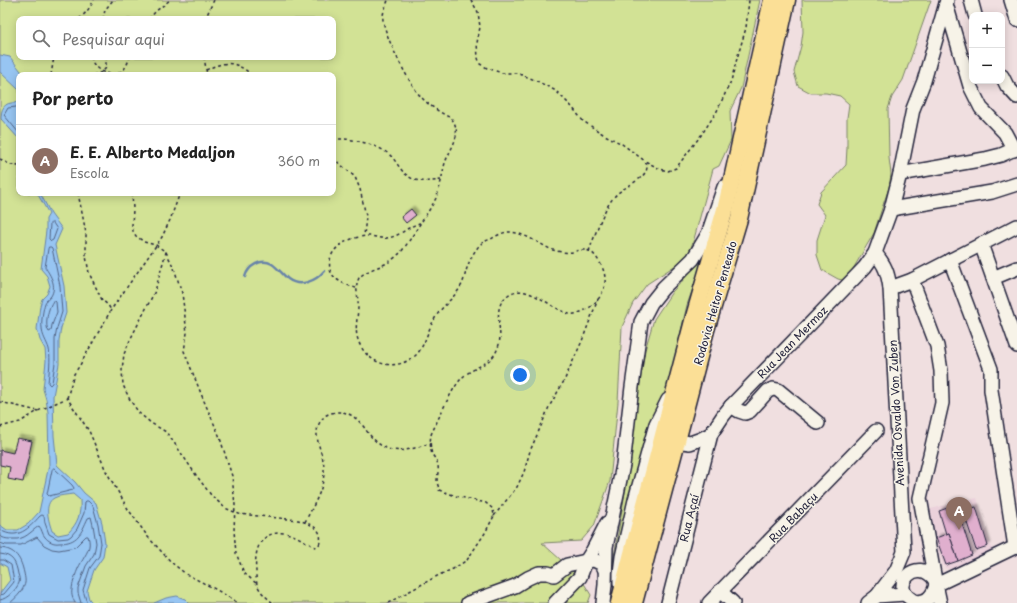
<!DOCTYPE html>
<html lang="pt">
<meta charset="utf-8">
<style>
body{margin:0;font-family:"Playpen Sans",sans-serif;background:#f2f2f2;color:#222}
.controls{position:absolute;right:12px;top:12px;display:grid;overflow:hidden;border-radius:8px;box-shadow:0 2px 10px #0003}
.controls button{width:36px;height:36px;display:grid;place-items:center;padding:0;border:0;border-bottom:1px solid #e0e0e0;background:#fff;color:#222;font:20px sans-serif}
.you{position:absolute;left:520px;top:375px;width:14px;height:14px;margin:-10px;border:3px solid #fff;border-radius:50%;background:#1a73e8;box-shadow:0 0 0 6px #1a73e833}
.badge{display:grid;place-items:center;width:26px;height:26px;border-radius:50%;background:#c8321e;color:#fff;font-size:13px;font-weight:700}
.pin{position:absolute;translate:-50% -33px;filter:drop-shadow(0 1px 2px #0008)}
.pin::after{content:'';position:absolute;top:21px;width:14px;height:12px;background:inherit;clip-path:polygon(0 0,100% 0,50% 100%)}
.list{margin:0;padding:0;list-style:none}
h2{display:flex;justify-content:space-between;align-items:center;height:52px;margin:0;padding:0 16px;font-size:17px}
h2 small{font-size:13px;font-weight:400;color:#767676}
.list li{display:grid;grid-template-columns:26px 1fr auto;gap:12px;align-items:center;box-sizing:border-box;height:72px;padding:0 16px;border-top:1px solid #e0e0e0}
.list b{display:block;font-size:15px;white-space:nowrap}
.list p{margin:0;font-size:13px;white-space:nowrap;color:#767676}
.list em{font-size:13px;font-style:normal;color:#767676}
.icon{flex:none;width:22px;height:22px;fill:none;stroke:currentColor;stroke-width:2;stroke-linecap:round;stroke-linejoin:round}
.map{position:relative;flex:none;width:1017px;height:603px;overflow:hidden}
.search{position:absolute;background:#fff;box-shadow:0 2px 10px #0003;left:16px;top:16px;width:320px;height:44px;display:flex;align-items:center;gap:10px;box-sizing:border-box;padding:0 14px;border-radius:8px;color:#767676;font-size:15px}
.panel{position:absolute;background:#fff;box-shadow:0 2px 10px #0003;left:16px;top:72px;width:320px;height:124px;border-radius:8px}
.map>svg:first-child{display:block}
.built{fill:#ebd1db}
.green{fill:#d2e295;stroke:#7a8268;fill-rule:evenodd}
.water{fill:#97c5f2;stroke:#6884a9;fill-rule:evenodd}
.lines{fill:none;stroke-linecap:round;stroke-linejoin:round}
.shore{stroke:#516384;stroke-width:1}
.stream{stroke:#6884a9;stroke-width:2.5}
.building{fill:#e0afce;stroke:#22223b;filter:url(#shadow)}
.minor-casing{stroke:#22223b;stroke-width:16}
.major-casing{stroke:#22223b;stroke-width:19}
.path{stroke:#22223b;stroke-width:1.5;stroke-dasharray:3 3;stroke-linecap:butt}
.minor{stroke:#f7f3e8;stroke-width:13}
.major{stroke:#fbdf96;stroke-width:16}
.labels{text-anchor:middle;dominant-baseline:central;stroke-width:3;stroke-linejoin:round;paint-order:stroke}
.street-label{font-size:11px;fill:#22223b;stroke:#f7f3e8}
</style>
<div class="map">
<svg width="1017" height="603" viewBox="0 0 1017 603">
<defs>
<filter id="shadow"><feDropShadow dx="3" dy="-3" stdDeviation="1" flood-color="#0004"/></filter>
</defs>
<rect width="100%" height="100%" fill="#f0dfe0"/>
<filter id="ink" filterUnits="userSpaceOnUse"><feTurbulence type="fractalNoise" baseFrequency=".025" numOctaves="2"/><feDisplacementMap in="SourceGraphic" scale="8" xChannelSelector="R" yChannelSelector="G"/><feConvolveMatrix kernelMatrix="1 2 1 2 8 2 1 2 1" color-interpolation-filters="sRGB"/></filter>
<g filter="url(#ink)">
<path class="built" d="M977,498L992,550L955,568L948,569L945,568L942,563L926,510Z"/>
<g class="green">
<path d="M0,0H760L741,88L730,111L731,140L719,166L713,169L694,239L688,256L676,265L647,284L633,303L622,327L618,402L610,481L594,526L581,541L542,543L580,577L591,595L588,603H0ZM19,19H333V57H19ZM19,75H333V193H19Z"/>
<path d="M802,0H931L903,80L892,97L888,109L889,158L891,174L889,188L884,202L874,233L846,281L838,279L822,270L817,255V240L825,215L817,204L821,192L846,165L847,148V118L849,104L840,96L826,93H811L798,86L794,72L801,46L803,32Z"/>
<path d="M702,256L701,266L687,305L668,388L616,572L612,568L627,481L636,407L645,350L654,319L672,292L686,277Z"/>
</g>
<g class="water">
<path d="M0,55L10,57L24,75H19V90L0,72Z"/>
<path d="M19,99V139L1,119C1,109 4,102 15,103Z"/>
<path d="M37,193H40L51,214L62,229L55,245L64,286L66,313L61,328L59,340V364L53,396L54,436L57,465L75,482L84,493L96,503L102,523L105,543L103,557L94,570L87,591L89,599L93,603H0V593L10,580L7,567L0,563V525L7,530H18L28,524L39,512L49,465L48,412L46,399L43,389L46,361L45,349L40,340L37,329L40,306L42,299L47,294L50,286L47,276L41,269L46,231V219L49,214ZM73,494L80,500C81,514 78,523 68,533L58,535L52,531C49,522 43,504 54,498C59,495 67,495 73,494Z"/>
<path d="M177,596L185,599L189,603H154L166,598Z"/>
</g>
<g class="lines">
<g class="shore">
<path d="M19,105L16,107L8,108L4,115L19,133"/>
<path d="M51,223H53L57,229L53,240L51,241L49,239L50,224Z"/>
<path d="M49,247H51L52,248L60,286L62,312L57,328L55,339V363L52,383L50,385L48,383C49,372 51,360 49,349C47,342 42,336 42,328C41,322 43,309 45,303C46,300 49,299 51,296C57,286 51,276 45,267L48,249Z"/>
<path d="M53,301H55L56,302L57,312L52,325L51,331L49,332C44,326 48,307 53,301Z"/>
<path d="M54,468L72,485L74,488L73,490L49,496L47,494L52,470Z"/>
<path d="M0,530C18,541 29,528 40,516L42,515L44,516L45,523L49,534L58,539L68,538L71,536L77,529L84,513L85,502L86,501H88L93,506L98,524L101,543L99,556L90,568L83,590L86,600L88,603"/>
<path d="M0,536C4,539 8,539 13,539C25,540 30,532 39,526C42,529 42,534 45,537C48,541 54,544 59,543C78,543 81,533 88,518L91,517L93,525L96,543L94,554L86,566L78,588V593L81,603"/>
<path d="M0,543L6,545H21L37,537L44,545L52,549L59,550L70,548L75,547L86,536H88C92,548 86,553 81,563C77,569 72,584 72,590C71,595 73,599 75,603"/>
<path d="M0,548C16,549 21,559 24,573C25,578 26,582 24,586C22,592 15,599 10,603"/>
<path d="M0,554C13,555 16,563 18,574C19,577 20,580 19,583C16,590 7,599 0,600"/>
<path d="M0,560H3L11,565L14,582L4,594L0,595"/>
</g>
<path class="stream" d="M245,277C248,266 261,258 272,264C278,268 283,275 288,279C300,288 316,281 324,271"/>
</g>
<g class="building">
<path d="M411,209L416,215L406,223L401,217Z"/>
<path d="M17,438L32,441L23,482L8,479L10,467L0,465V450L13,453Z"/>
<path d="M956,505L972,555L958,561L949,533L946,534L939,511Z"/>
<path d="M976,507L988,546L976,550L963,511Z"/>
<path d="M949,533L958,561L946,565L936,538Z"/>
</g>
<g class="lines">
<g class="minor-casing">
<g id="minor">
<path d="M971,0L975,15"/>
<path d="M1011,0L1017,20"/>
<path d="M946,4L970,86L981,108L1005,133L1014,150"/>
<path d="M1002,76L1007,86L1017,97"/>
<path d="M900,174L985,159L1001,155L1017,148"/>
<path d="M891,209L992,192L1017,184"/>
<path d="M981,244L1017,346"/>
<path d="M950,260L991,369V390L1015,547"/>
<path d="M993,278L1017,268"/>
<path d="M912,280L937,346L941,371L942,403L920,498L935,580L940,603"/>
<path d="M890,288L912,280L1017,226"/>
<path d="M731,406L739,411L745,413L750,411L768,391L773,389L778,390L818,423"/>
<path d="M677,441L690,443L701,439L711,434"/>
<path d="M935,580C917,555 889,586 911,599C914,602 919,602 923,601C931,599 934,592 936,585"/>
<path d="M620,583V573L622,557L635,500L656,424L668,400"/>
<path d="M936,585L1017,546"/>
<path d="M720,591L733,603"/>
<path d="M877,596L905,594"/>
<path d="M468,603L515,586L528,578L539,573H548L554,575L567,565L586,561L594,560L602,564L605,570"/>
<path d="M555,603L580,577L586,561L593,550L607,523"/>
<path d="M603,603L605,585L606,547L623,465L632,387L641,322L651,303L663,288L693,259L708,234L724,187"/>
<path d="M668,603L711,434L723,416L731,406L865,267L875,253L891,209L900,174L913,109L924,81L947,0"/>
<path d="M709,603L876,431"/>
<path d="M868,603L877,596L896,571L904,552L890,288C888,273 885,265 875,253"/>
</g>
</g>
<g class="major-casing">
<g id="major">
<path d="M619,603L694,317L726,206L772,0"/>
<path d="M634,603L677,441L706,330L739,219L787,0"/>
</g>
</g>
<g class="path">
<path d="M471,0L478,12L480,27L477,43L478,58L480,64L487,68L502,73H517L535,80L556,91L572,107L583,121L603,134L622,144L645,161L660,169L668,171L676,168L702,134L717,111L731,81L736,62L746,28L749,0"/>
<path d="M79,19C85,14 90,8 94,0"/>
<path d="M103,19L105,10L113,0"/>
<path d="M149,19L156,11L170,0"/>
<path d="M205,19L214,0"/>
<path d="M91,57C92,59 92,61 93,63C98,73 113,77 122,71C126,68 128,62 130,57"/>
<path d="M204,57L207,75"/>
<path d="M206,70C226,60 235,61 252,75"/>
<path d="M51,75L54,57"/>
<path d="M93,75L102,72L106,68V57"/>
<path d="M333,139C337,139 341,139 345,139C357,140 376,145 386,152C392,156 396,162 400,168C412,184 424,182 441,180"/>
<path d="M333,158L355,177L360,189L366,216L364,236"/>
<path d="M0,159L11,165L19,166"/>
<path d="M78,193L86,233V256L89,273L102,300L108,305L111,310"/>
<path d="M132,193L133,209L132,225L133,231L136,236L144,242L156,245L166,252L155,291L131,338L124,354L122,370L123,385L130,400L139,413L151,423L166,432L175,444L196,475L211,495L225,508L239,514L298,520C311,524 325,529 319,545L315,547C306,542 295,534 284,533C259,531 254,551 256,571C256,575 256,580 257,584C259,591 267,598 273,603"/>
<path d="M589,251C596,233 604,205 618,193C626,186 647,178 647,167C647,165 646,163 645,161"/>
<path d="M166,252L174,268L182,293L187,333L184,351L204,401L219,435L232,476L235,505L234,531L236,553L244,573L257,584"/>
<path d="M356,288C346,285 332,280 330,269C326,248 350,236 369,236C375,236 380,239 387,238C396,237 402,232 409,228C412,226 416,224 420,223"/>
<path d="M67,398L74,374L80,365L111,310L162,237L170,220L180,193"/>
<path d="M0,402L38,411"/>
<path d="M0,427L20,422L38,411L67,398L89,431L106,471L128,509L148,537L172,563L186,574L217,590L238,603"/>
<path d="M494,516L517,487L524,472L530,451L541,426L549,407L564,381L582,341L598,299"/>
<path d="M305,522C313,506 324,489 324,471C325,451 307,433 325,416C330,412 340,411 346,413C354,415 362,424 366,430C386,458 403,452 431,443"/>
<path d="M388,603L439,575L453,569L467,560L485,533L494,516L493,509L486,503L456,496L439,490C439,487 437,484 437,481C437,476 439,471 438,466C438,461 434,458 432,454C430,449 430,439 431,435C432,431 434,429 435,426C441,413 454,384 464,376C476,366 491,364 497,350C506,332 489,309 508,295C523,283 546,303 560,310C561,310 569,314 569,314C575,315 582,312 587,309C594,305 600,298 603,291C607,282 605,271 600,263C596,256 591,249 582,250C579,250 576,251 573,252C567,253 559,252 553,250C549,249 545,246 541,244C532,239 519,232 509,232C503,232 496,236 491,239C488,240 485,241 482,243C475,249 470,259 467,268C465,274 464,281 461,286C454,299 441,306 434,320C426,333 424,353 409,360C388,372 362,360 357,336C355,326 358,316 358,307C359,297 354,287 359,278C365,270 381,267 389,262C392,260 397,256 400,253C408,244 415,231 422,221C427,213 433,205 437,196C441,185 442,174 445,163C450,148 464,134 451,118C441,113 431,107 423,99C411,88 385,37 383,20C382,13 386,7 388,0"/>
</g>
<use href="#minor" class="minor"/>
<use href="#major" class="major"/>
</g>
</g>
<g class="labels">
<g class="street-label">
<text transform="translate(715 303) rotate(-74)">Rodovia Heitor Penteado</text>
<text transform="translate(792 342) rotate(-46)">Rua Jean Mermoz</text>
<text transform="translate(896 413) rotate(-93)">Avenida Osvaldo Von Zuben</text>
<text transform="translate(793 517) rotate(-46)">Rua Babaçu</text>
<text transform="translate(689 518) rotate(-76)">Rua Açaí</text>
</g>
</g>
</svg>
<div class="controls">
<button>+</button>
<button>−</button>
</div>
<div class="you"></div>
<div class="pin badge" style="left:959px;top:530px;background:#8d6e63">A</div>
<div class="search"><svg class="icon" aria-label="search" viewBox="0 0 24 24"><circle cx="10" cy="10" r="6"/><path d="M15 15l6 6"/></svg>Pesquisar aqui</div>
<section class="panel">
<h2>Por perto<small></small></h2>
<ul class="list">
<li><span class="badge" style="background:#8d6e63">A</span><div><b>E. E. Alberto Medaljon</b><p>Escola</p></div><em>360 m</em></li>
</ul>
</section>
</div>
